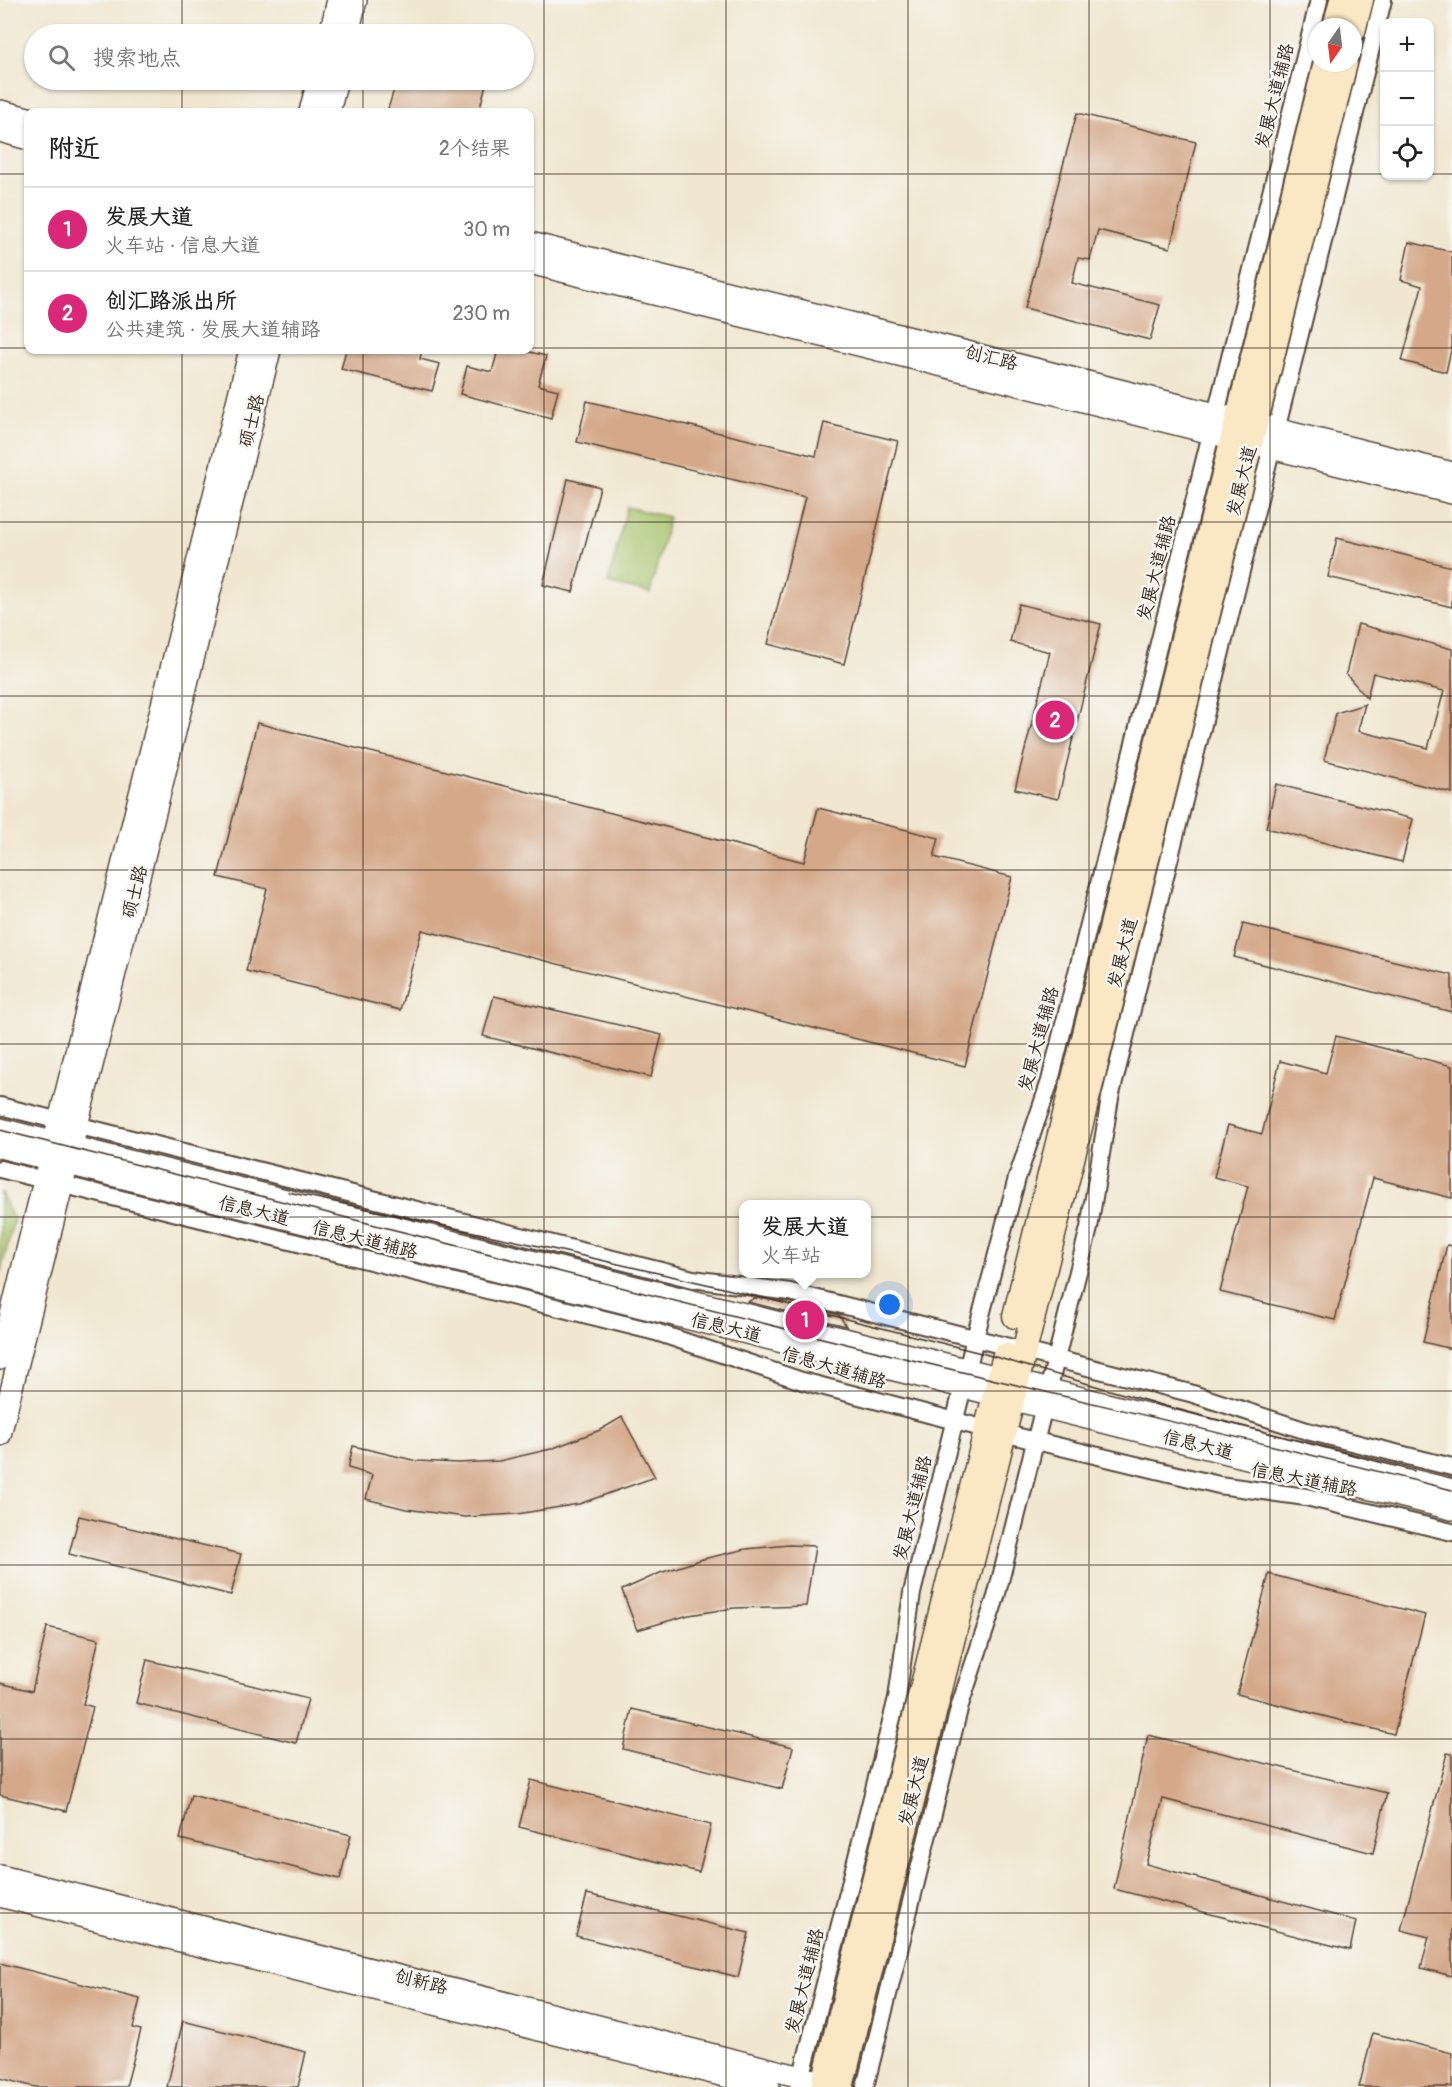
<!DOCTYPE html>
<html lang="zh">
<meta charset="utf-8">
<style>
body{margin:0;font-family:Pangolin,"LXGW WenKai TC",sans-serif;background:#f2f2f2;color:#222}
.controls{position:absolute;right:18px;top:18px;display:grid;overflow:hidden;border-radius:12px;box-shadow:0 2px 4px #0004}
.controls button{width:54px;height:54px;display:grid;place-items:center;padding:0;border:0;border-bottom:2px solid #e0e0e0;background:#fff;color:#222;font:30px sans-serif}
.compass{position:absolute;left:1308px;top:18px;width:54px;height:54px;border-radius:50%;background:#fff;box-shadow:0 2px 4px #0004;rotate:194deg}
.you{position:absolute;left:890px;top:1305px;width:21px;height:21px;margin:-15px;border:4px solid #fff;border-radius:50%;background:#1a73e8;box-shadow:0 0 0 9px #1a73e833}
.badge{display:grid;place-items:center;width:39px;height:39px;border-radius:50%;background:#db2777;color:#fff;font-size:20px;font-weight:700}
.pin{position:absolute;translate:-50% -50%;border:3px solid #fff;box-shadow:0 2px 6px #0006}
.popup{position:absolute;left:739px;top:1200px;width:132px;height:78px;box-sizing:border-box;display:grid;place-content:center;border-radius:12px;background:#fff;filter:drop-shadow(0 2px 4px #0005);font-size:20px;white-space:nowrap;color:#767676}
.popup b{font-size:22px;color:#222}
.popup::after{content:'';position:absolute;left:50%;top:100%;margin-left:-12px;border:12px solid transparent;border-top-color:#fff}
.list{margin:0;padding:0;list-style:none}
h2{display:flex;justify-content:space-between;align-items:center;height:78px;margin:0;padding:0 24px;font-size:26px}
h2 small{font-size:20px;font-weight:400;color:#767676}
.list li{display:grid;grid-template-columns:39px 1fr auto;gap:18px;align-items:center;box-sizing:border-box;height:84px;padding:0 24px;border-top:2px solid #e0e0e0}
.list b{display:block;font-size:22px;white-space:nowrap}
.list p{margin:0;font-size:20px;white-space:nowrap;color:#767676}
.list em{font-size:20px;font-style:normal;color:#767676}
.icon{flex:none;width:33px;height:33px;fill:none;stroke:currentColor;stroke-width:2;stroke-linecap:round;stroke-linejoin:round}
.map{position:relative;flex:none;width:1452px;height:2087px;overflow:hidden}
.search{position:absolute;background:#fff;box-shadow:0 2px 4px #0004;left:24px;top:24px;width:510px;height:66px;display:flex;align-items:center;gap:15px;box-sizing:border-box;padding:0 21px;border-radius:33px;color:#767676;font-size:22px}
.panel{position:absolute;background:#fff;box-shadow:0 2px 4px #0004;left:24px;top:108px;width:510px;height:246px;border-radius:12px}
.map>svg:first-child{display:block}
.green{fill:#a5c269;stroke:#707644;stroke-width:1.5}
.building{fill:#d4a889}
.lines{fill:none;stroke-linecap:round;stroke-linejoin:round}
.minor-casing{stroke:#564639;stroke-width:20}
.tertiary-casing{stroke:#564639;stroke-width:24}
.secondary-casing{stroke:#564639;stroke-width:27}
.minor{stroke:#fff;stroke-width:16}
.tertiary{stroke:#fff;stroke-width:21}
.secondary{stroke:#fae7c3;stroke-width:24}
.tram{stroke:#3b2a1e;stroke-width:1.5}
.grid{fill:none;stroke:#3b2a1e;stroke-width:1.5;stroke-opacity:0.55}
.labels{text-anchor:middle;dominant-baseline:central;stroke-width:5;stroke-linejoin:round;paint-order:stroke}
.street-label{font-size:18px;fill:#3b2a1e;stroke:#f6f6f2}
</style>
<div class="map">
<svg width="1452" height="2087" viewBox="0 0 1452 2087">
<rect width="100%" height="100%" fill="#f6f6f2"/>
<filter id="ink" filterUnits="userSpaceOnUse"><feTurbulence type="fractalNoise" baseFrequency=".0167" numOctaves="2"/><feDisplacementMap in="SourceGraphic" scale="12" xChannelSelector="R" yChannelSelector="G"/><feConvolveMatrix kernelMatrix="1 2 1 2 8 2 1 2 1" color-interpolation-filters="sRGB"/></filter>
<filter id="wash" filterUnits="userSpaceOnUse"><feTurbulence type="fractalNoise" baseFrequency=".008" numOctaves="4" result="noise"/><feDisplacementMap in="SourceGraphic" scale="24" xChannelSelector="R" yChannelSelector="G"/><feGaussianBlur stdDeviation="1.35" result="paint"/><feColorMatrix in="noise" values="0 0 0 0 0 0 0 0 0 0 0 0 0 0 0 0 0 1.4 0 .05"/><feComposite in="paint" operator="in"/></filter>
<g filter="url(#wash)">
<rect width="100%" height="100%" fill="#f1e7d0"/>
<g class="green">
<path d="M627,507L669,517L650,593L608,583Z"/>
<path d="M0,1191L14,1220L0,1275Z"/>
</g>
<g id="blocks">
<g class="building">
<path d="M397,80H487L479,112H387Z"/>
<path d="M1077,113L1196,142L1170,248L1098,230L1090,260L1078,258L1072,283L1160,305L1150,340L1025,308Z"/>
<path d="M1409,242L1452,252V346L1446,372L1402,361L1422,286L1401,280Z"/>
<path d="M346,350H422L420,359L440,364L432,391L341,369Z"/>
<path d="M498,350H522L546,356L538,385L558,390L551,418L460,394L467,366L492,372Z"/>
<path d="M587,401L816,456L824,423L898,441L844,664L768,644L805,497L577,442Z"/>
<path d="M568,479L600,487L573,592L543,585Z"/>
<path d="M1337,538L1452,567V607L1328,577Z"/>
<path d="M1019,604L1101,624L1058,799L1015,789L1050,652L1010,642Z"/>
<path d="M1358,624L1452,649V793L1324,760L1336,713L1365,704L1358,731L1428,748L1444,691L1373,673L1367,698L1346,674Z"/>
<path d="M257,723L804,862L818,808L939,838L934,857L1012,877L965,1066L422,930L400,1010L246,971L267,889L218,877Z"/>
<path d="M1276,784L1413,819L1402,862L1266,828Z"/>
<path d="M1243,924L1452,975V1012L1234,957Z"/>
<path d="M494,996L662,1035L651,1077L483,1036Z"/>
<path d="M1336,1036L1452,1066V1198L1373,1178L1335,1320L1220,1292L1248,1186L1214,1177L1228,1125L1262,1134L1280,1061L1326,1073Z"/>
<path d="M1447,1245L1452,1246V1349L1423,1342Z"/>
<path d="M754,1298L788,1302L839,1315L846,1326L748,1302Z"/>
<path d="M622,1417L655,1477L579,1504L517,1514L465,1517L406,1509L366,1499L372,1475L348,1468L353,1446L417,1461L458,1463L499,1461L551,1449L600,1430Z"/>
<path d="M79,1516L241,1554L231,1595L69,1554Z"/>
<path d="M789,1545L815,1546L806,1606L734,1608L689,1615L637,1630L622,1590L660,1573L703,1559L746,1549Z"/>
<path d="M1269,1574L1425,1615L1394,1734L1237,1694Z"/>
<path d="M47,1627L99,1639L83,1704L93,1707L66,1811L0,1795V1683L32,1691Z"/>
<path d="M147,1660L308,1699L296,1743L136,1703Z"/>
<path d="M632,1709L793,1747L782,1789L623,1749Z"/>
<path d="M1148,1735L1387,1793L1373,1853L1163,1799L1146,1864L1356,1921L1350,1950L1114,1889Z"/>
<path d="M1447,1753L1452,1754V1976L1421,1968L1429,1937L1401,1930Z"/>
<path d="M531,1780L711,1825L699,1872L519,1827Z"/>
<path d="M191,1795L351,1835L340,1879L180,1839Z"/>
<path d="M587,1894L749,1933L738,1977L576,1936Z"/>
<path d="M0,1963L140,1999L133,2028L141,2030L126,2087H35L0,2078Z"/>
<path d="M183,2021L306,2052L298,2087H167Z"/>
<path d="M1373,2033L1452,2053V2087H1359Z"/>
</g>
</g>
</g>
<g filter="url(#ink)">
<use href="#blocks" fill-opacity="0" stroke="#564639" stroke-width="1.5"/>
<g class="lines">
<g class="minor-casing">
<g id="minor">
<path d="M0,1106L693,1279L790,1292L938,1329L1190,1393L1307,1431L1452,1467"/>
<path d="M0,1169L656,1332L802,1381L986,1429L1219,1485L1306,1497L1452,1532"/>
<path d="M799,2087L897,1698L912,1593L975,1338L1017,1178L1050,1081L1319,0"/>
<path d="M865,2087L960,1705L996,1597L1089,1228L1110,1098L1383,0"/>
</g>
</g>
<g class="tertiary-casing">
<g id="tertiary">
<path d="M330,34L338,0"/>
<path d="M348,34L356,0"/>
<path d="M0,111L28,118"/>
<path d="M310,112L318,80"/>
<path d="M329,112L337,80"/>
<path d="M0,131L28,139"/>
<path d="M530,243L1452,473"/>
<path d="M530,263L1452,493"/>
<path d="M0,1129L1452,1490"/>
<path d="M0,1147L1452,1509"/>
<path d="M0,1359L250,350"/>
<path d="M0,1435L270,350"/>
<path d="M0,1876L841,2087"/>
<path d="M0,1896L769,2087"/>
</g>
</g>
<g class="secondary-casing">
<g id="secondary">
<path d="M1335,27L1342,0"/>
<path d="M1353,31L1361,0"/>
<path d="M1015,1316L1326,63"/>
<path d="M823,2087L1005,1355"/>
<path d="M841,2087L1345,63"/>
</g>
</g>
<use href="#minor" class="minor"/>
<use href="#tertiary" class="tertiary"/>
<use href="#secondary" class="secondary"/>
<g class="tram">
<path d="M0,1130C268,1196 534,1267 802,1333C1018,1387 1236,1435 1452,1490"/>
<path d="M288,1192L539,1246L715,1286L985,1354L1165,1406L1414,1471"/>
</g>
</g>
</g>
<path class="grid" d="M182,0V34M363,0V34M544,0V2087M726,0V2087M908,0V2087M1089,0V2087M1270,0V2087M182,80V112M363,80V112M0,174H28M530,174H1384M1430,174H1452M0,348H28M530,348H1452M182,350V2087M363,350V2087M0,522H1452M0,696H1452M0,870H1452M0,1044H1452M0,1217H1452M0,1391H1452M0,1565H1452M0,1739H1452M0,1913H1452"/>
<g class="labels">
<g class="street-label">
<text transform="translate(1275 96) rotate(-76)">发展大道辅路</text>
<text transform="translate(991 358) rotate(14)">创汇路</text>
<text transform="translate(252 421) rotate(-76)">硕士路</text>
<text transform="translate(1242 481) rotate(-76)">发展大道</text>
<text transform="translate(1157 568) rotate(-76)">发展大道辅路</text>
<text transform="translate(135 892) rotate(-76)">硕士路</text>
<text transform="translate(1123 953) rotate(-76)">发展大道</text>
<text transform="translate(1039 1039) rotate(-75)">发展大道辅路</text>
<text transform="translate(254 1211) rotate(14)">信息大道</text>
<text transform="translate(365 1240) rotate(14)">信息大道辅路</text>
<text transform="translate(726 1328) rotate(14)">信息大道</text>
<text transform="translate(834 1368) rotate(16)">信息大道辅路</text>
<text transform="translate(1198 1445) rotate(14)">信息大道</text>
<text transform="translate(1304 1480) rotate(11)">信息大道辅路</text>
<text transform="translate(913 1508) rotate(-76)">发展大道辅路</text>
<text transform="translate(914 1791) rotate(-76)">发展大道</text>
<text transform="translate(805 1981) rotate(-76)">发展大道辅路</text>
<text transform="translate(421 1982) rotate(14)">创新路</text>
</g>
</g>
</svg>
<div class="controls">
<button>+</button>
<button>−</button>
<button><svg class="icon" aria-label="locate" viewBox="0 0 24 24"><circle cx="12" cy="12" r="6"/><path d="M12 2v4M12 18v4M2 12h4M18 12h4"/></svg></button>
</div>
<svg class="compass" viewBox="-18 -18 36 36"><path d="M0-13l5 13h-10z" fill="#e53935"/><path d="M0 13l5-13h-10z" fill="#767676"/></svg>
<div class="you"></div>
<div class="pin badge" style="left:805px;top:1320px">1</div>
<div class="popup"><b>发展大道</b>火车站</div>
<div class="pin badge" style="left:1055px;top:720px">2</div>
<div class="search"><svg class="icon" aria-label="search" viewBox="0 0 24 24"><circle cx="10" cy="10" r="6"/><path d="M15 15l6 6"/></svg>搜索地点</div>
<section class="panel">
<h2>附近<small>2个结果</small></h2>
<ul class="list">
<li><span class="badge">1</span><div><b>发展大道</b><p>火车站 · 信息大道</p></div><em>30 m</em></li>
<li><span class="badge">2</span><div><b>创汇路派出所</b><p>公共建筑 · 发展大道辅路</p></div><em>230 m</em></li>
</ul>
</section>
</div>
